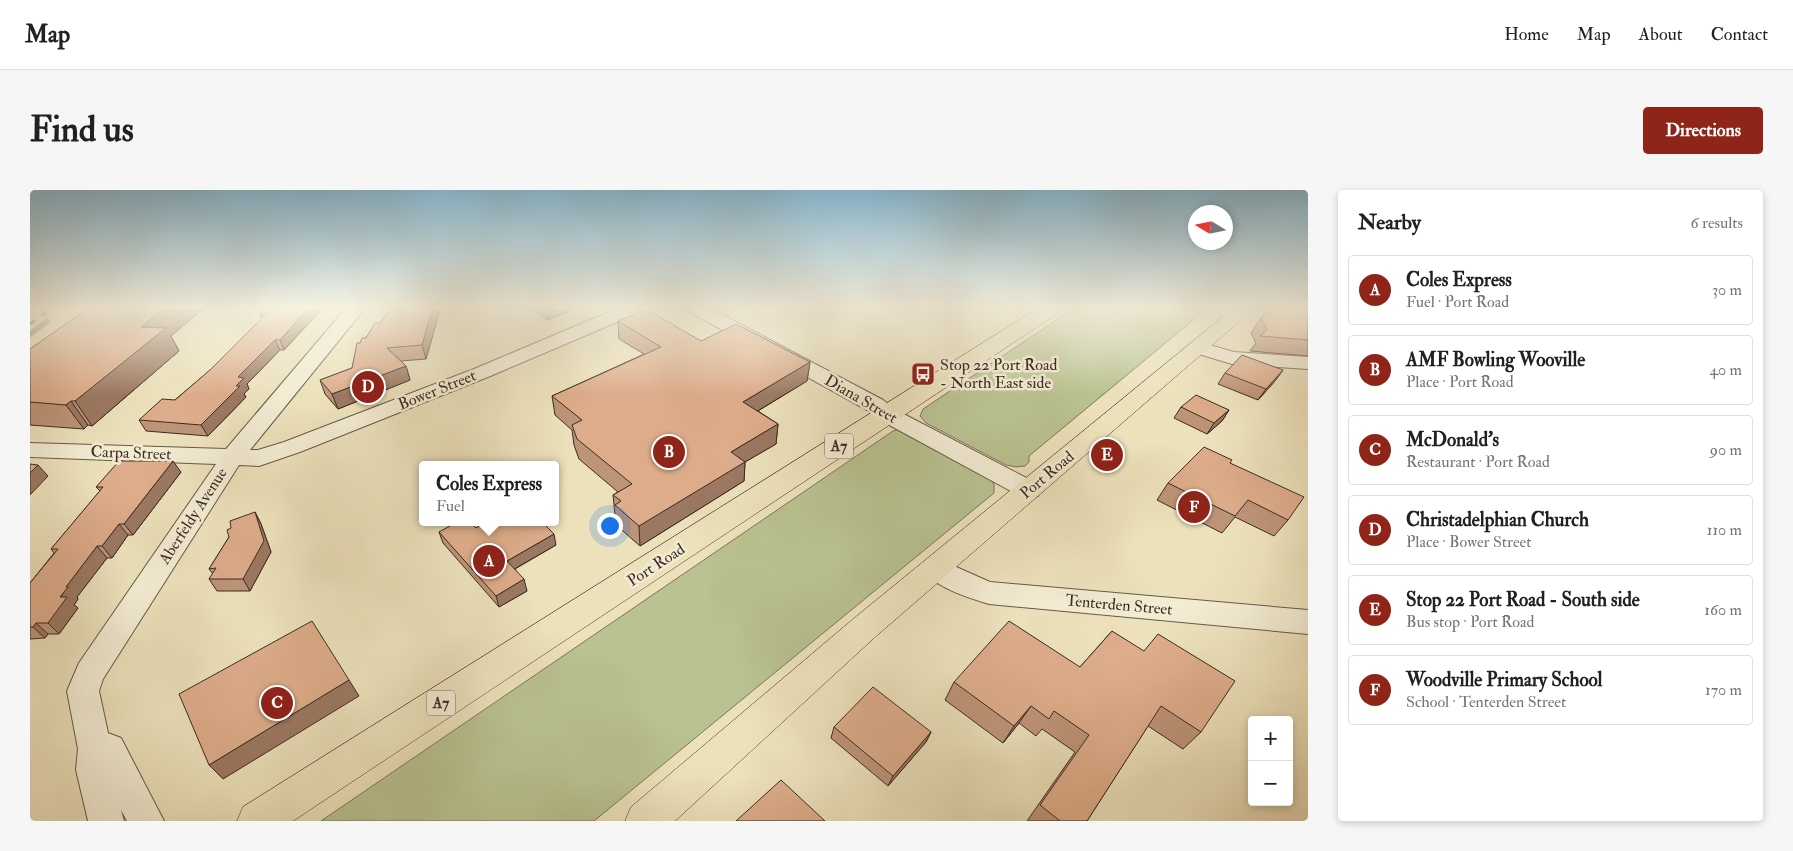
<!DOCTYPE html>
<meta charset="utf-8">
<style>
body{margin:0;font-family:"IM FELL Double Pica",serif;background:#f6f6f6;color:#202124}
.controls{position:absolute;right:15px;bottom:15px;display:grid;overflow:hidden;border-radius:5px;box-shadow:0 2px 8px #0003}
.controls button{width:45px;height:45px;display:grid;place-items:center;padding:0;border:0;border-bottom:1px solid #e0e0e0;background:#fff;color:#202124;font:25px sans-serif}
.compass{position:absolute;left:1158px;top:15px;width:45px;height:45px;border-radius:50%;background:#fff;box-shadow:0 2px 8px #0003;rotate:280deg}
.you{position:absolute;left:579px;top:335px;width:18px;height:18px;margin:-12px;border:4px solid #fff;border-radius:50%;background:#1a73e8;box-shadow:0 0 0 8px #1a73e833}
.badge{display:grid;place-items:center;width:32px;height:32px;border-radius:50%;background:#8f2418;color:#fff;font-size:16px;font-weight:700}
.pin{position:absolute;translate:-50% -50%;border:2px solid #fff;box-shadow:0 1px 5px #0006}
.popup{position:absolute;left:389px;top:271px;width:140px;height:65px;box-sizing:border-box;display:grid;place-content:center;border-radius:5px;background:#fff;filter:drop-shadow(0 1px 4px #0005);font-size:16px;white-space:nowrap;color:#757577}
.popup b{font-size:19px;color:#202124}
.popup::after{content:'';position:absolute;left:50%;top:100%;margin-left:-10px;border:10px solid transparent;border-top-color:#fff}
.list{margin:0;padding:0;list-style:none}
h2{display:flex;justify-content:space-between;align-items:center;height:65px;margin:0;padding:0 20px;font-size:21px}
h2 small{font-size:16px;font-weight:400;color:#757577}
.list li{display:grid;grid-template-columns:32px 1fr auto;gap:15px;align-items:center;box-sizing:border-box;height:70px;margin:0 10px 10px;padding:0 10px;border:1px solid #e0e0e0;border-radius:5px}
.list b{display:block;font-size:19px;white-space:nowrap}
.list p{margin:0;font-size:16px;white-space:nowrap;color:#757577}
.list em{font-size:16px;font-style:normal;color:#757577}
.map{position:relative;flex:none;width:1278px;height:631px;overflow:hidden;border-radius:5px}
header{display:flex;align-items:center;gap:30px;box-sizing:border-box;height:70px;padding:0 25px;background:#fff;border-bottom:1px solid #e0e0e0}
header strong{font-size:24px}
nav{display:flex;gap:28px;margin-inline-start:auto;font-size:18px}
.intro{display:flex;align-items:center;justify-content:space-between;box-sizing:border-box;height:120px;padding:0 30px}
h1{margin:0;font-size:35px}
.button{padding:12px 22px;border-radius:5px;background:#8f2418;color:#fff;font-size:18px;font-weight:700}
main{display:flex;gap:30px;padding:0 30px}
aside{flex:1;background:#fff;border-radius:5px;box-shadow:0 2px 8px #0003}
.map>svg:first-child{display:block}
.green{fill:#b9c290;stroke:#7a775a}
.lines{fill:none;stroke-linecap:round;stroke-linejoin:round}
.stream{stroke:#738379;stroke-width:5.5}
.minor-casing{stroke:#67594a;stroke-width:2}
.highway-casing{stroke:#3b2c24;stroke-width:1}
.minor{fill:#f3ecd3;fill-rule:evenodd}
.highway{fill:#ece1bb;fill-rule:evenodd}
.rail{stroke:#3b2c24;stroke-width:3;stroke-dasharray:7 7;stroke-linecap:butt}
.wall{fill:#be9477;stroke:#3b2c24}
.shaded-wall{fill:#9b7861;stroke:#3b2c24}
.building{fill:#ddac8a;stroke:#3b2c24}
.labels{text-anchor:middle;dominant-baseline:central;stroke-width:5;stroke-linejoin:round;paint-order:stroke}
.shield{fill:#f3ecd3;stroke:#726658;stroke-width:1}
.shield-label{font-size:15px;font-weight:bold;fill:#3b2c24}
.poi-label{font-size:16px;fill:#3b2c24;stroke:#f3ecd3;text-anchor:start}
.street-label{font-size:16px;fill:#3b2c24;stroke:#f3ecd3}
</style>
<header>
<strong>Map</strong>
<nav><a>Home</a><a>Map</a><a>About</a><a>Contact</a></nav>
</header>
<div class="intro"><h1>Find us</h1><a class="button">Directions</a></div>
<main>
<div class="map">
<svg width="1278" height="631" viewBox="0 0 1278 631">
<rect width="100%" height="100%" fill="#ece1bb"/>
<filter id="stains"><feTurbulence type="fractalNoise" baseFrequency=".004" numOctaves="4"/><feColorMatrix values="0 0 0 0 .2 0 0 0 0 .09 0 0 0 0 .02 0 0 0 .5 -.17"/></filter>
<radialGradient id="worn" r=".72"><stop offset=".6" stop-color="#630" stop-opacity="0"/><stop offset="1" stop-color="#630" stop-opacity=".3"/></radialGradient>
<g class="green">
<path d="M1046,117H1179L999,266V272L995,276L986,277L976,275L896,233L890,226L893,219Z"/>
<path d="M869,239L957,286L964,294V303L564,631H291L863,241Z"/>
</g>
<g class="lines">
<path class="stream" d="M0,144L17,131"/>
<g class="minor-casing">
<g id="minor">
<path d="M317,117H336L220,260H228L254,252L444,179L591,117H616L613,121L458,187L270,262L229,276L209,275L73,489L69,501L78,543L91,548L134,631H97L91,620L94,631H58L46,580L48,559L37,501L49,473L186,274L0,267V253L196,259Z"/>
<path d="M655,117H678L853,210L866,220L1008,294L1011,300L1008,306L999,308L990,306L850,230L837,220L658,121Z"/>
<path d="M1169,152L1204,162L1278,167V179L1202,174L1162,162L1159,158L1162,154Z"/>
<path d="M906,368L960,392L1278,420V444L959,414C939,408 903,397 892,378L896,371Z"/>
</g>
</g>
<g class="highway-casing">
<g id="highway">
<path d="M1010,117H1033L1031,121L263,631H207L213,617Z"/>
<path d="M1205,117H1226L844,448L645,631H595L601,617L822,430Z"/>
</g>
</g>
<use href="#minor" class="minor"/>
<use href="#highway" class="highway"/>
<path class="rail" d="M0,134L23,117"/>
</g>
<g class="wall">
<path d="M362,117H413L409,123L396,169L371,171L376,176L380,190L308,219L295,204L290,190L322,178L330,153L350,133Z"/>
<path d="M498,117H544L539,119L540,121L517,130Z"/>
<path d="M1278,117V166L1220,161L1226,153L1221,143L1231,128Z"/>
<path d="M291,120L254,160H250L217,194L219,199L214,204L216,207L178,246L116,241L109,230L145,210L180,180L232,129L229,124Z"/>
<path d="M588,131L671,151L780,172L777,191L728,221L748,234L746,254L715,272L714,291L610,356L586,335L583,305L588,302L549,269L544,255L542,240L525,225L522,206L614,164L589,149Z"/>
<path d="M141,146L149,161L62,236L58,235L54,239L0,235V159Z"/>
<path d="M1253,180L1245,191L1228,210L1188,194L1195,183Z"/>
<path d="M1151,217L1199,220L1192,231L1177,244L1144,228Z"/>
<path d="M1200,273L1258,330L1244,346L1205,327L1192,343L1127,310L1138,293Z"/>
<path d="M151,282L103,345H98L82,368H77L47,407L48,409L44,415L48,418L29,444H18L15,448L0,449V393L24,363L21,359L70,301L66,297Z"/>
<path d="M225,322L231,334L241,362L220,401H187L179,389L183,384L179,379L199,347L201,338Z"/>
<path d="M446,338L526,355L485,379L497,401L469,417L413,353L409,342Z"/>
<path d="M1082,441L1171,542L1153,559L1118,536L1057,631H997L1045,562L1012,539L1006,546L989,533L973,553L915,510L924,492L1050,477Z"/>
<path d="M804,537L901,542L896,552L858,596L801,548Z"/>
</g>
<g class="shaded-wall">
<path d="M136,117H176L141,146L149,161L62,236L45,211L111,137Z"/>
<path d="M280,117H290L291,120L254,160L250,150Z"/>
<path d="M403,117H413L409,123L396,169L392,155Z"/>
<path d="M522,117H544L539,119L540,121L517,130L516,120Z"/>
<path d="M245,150L250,160L217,194L219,199L214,204L216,207L178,246L171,235L206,196L208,187Z"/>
<path d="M780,172L777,191L711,231L713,212Z"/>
<path d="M376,176L380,190L308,219L302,204Z"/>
<path d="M1253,180L1245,191L1228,210L1236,199Z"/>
<path d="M41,211L58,235L54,239L36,215Z"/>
<path d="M1199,220L1192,231L1177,244L1184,233Z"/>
<path d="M748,234L746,254L715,272L714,291L610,356L609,336L701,262Z"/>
<path d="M143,271L151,282L103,345L94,334Z"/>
<path d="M8,275L18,286L0,305V283Z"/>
<path d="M225,322L231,334L241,362L220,401L213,389Z"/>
<path d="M89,334L98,345L82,368L72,356Z"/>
<path d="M524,344L526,355L479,382L477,371Z"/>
<path d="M67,356L77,368L47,407L48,409L44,415L48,418L29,444L18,433L36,397Z"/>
<path d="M494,389L497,401L469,417L466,406Z"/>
<path d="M6,433L18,444L15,448L3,437Z"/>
<path d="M319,490L329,506L193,589L179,575Z"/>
<path d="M1001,516L989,533L973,553L984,536Z"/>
<path d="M901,542L896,552L858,596L863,586Z"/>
</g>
<g class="building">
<path d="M60,117H136L111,137L136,138L45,211H41L36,215L0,212V159Z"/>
<path d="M236,117H280L250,150H245L208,187L214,188L206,196H210L171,235L109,230L132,209L145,210L180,180L236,124H229Z"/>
<path d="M362,117H403L392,155L357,158L376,176L302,204L290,190L322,178L327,153H330L332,148H336L345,133H350Z"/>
<path d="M512,117H522L516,120Z"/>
<path d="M1242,117H1278V150L1230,146L1237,140L1231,128Z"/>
<path d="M616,119L671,151L706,134L780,172L713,212L748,234L701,262L715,272L609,336L585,315L591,311L583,305L602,294L547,249L542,235L552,230L522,206L631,157L588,131Z"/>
<path d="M1212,165L1253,180L1236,199L1195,183Z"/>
<path d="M1166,205L1199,220L1184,233L1151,217Z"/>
<path d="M1174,257L1202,270L1200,273L1274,307L1258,330L1218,310L1205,326L1138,293Z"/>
<path d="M89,271H143L94,334H89L72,356H67L36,397H38L30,407H37L18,433H6L3,437H0V393L28,359H21L73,297H66Z"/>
<path d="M0,274L8,275L0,283Z"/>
<path d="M225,322L234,351L213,389H179L186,378L179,379L199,347L197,340L201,338L200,331Z"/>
<path d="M427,332H440L446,338L457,332H512L524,344L477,371L494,389L466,406L409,342Z"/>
<path d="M282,431L319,490L179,575L149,504Z"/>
<path d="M979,431L1050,477L1082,441L1114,461L1128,444L1205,491L1171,542L1131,516L1057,631H1030L1010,615L1059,545L1024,521L1019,529L1001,516L984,536L924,492Z"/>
<path d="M843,497L901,542L863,586L804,537Z"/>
<path d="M751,590L795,631H706Z"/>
</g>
<linearGradient id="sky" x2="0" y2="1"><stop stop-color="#88b8d2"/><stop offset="0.57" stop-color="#f6f2e0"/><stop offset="1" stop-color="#f6f2e0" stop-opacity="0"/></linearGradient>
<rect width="1278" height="206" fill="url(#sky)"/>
<defs>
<g id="bus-square" transform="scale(1.25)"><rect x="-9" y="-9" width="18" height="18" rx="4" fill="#8f2418" stroke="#f3ecd3"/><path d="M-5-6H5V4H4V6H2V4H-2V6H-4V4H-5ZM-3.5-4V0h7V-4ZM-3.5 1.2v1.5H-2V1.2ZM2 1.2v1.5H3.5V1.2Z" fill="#fff"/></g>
</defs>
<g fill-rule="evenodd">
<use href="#bus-square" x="893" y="184"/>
</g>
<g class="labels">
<g class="shield">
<rect x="795" y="243.5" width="28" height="25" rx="4"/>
<rect x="397" y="500.5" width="28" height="25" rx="4"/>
</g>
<g class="shield-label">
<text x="809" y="256">A7</text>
<text x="411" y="513">A7</text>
</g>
<g class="poi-label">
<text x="910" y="175">Stop 22 Port Road<tspan x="910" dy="18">- North East side</tspan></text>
</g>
<g class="street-label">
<text transform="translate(407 200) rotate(-22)">Bower Street</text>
<text transform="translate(831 209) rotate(30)">Diana Street</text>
<text transform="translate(101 263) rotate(2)">Carpa Street</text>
<text transform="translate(1017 285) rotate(-40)">Port Road</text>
<text transform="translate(163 326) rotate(-57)">Aberfeldy Avenue</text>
<text transform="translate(626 375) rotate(-33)">Port Road</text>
<text transform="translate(1089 415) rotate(5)">Tenterden Street</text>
</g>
</g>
<rect width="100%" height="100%" filter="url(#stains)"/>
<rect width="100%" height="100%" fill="url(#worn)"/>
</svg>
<div class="controls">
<button>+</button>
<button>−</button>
</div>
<svg class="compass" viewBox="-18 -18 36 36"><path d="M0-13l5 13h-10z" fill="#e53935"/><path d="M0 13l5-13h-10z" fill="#757577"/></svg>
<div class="you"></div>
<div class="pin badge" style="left:459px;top:371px">A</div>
<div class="popup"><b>Coles Express</b>Fuel</div>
<div class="pin badge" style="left:639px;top:262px">B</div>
<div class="pin badge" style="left:247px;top:513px">C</div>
<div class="pin badge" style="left:338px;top:197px">D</div>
<div class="pin badge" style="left:1077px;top:265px">E</div>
<div class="pin badge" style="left:1164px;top:317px">F</div>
</div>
<aside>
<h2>Nearby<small>6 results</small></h2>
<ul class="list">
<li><span class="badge">A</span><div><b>Coles Express</b><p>Fuel · Port Road</p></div><em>30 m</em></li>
<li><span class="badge">B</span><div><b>AMF Bowling Wooville</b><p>Place · Port Road</p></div><em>40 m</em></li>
<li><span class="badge">C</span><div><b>McDonald's</b><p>Restaurant · Port Road</p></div><em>90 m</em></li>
<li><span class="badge">D</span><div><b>Christadelphian Church</b><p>Place · Bower Street</p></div><em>110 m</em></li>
<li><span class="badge">E</span><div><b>Stop 22 Port Road - South side</b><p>Bus stop · Port Road</p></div><em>160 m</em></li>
<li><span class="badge">F</span><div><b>Woodville Primary School</b><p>School · Tenterden Street</p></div><em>170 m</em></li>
</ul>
</aside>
</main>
